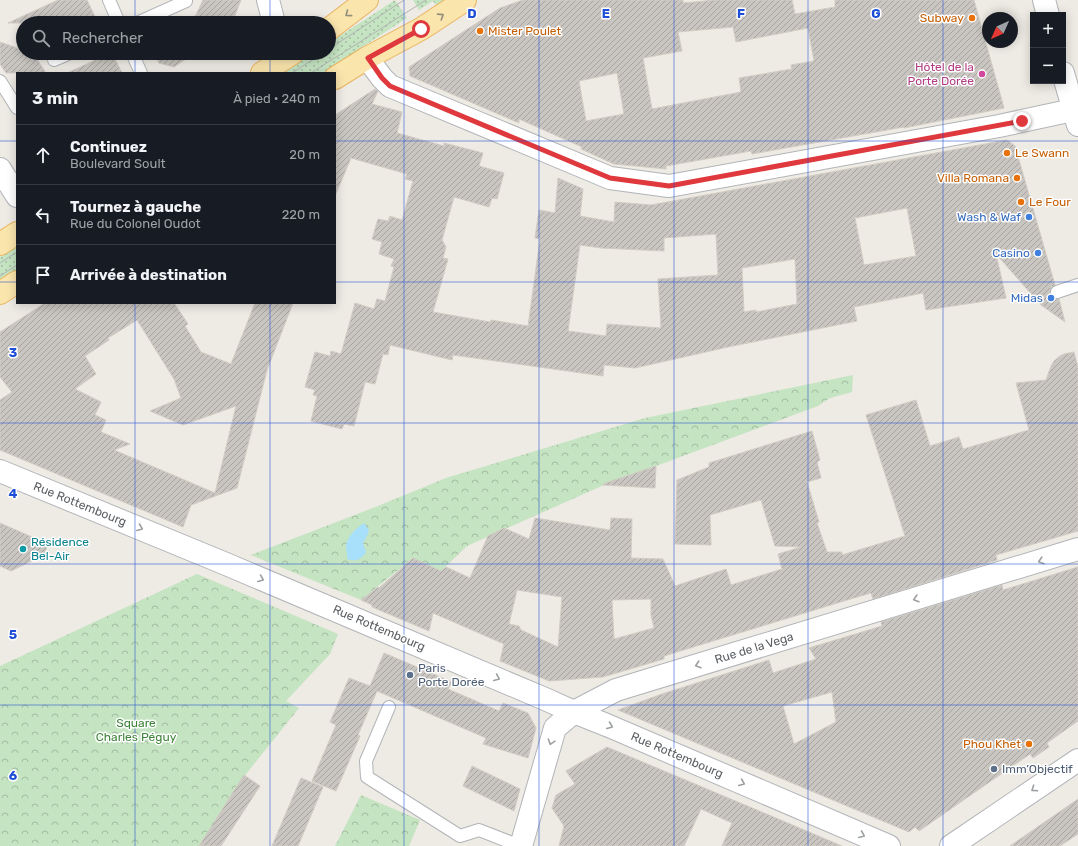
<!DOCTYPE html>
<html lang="fr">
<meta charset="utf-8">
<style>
body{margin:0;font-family:Rubik,sans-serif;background:#242831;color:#f1f3f6}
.controls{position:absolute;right:12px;top:12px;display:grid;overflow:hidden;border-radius:0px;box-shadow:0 2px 10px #0003}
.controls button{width:36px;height:36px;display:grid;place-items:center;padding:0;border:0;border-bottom:1px solid #363941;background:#171b24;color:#f1f3f6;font:20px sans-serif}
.compass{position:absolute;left:982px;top:12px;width:36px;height:36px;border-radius:50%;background:#171b24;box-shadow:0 2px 10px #0003;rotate:225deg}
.stop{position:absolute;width:12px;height:12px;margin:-9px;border:3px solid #df393e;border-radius:50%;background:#fff}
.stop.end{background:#df393e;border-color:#fff;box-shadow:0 1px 4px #0008}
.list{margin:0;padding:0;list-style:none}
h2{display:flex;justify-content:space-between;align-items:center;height:52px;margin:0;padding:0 16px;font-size:17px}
h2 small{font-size:13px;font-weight:400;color:#9ea1a6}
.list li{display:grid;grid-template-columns:26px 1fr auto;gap:12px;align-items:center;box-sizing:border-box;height:60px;padding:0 16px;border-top:1px solid #363941}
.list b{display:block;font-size:15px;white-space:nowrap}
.list p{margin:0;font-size:13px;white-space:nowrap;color:#9ea1a6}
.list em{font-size:13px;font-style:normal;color:#9ea1a6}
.icon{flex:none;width:22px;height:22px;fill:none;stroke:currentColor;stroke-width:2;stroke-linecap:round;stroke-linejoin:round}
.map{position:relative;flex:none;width:1078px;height:846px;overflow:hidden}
.search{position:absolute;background:#171b24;box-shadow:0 2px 10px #0003;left:16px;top:16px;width:320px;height:44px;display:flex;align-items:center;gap:10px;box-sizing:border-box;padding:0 14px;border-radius:22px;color:#9ea1a6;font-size:15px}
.panel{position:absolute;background:#171b24;box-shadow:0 2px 10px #0003;left:16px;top:72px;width:320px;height:232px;border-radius:0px}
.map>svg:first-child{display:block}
.grass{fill:url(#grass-dots)}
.park{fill:url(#park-crowns)}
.water{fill:#a8dffa}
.building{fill:url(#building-hatch);stroke:#d2ccc3;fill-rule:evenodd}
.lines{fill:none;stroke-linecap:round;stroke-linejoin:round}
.lane-casing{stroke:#b1b5b8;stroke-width:14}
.street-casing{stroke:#b1b5b8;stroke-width:24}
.secondary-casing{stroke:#b0b4b8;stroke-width:24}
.primary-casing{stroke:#e9b562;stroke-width:24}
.lane{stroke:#fff;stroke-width:12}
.street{stroke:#fff;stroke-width:22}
.secondary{stroke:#fff;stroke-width:22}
.primary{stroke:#fae5ad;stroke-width:22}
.tram{stroke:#b2b3b4;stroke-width:1}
.oneway{stroke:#938f7e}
.oneway2{stroke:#9da0a2}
.route{stroke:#df393e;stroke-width:5}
.grid{fill:none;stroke:#1d4ed8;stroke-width:1;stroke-opacity:0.55}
.food-dot{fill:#e8710a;stroke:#fff;stroke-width:1.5}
.hotel-dot{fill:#d1479c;stroke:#fff;stroke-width:1.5}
.shop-dot{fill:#3f7fe0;stroke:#fff;stroke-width:1.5}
.culture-dot{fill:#0f9aa8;stroke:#fff;stroke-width:1.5}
.service-dot{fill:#5c6f8a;stroke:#fff;stroke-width:1.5}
.labels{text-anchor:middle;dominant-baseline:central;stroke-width:3;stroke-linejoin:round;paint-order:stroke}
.food-label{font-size:12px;fill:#c56008;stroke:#fff;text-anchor:end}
.hotel-label{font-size:12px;fill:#b23c85;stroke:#fff;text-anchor:end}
.shop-label{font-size:12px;fill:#366cbe;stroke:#fff;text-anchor:end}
.street-label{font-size:12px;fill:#5c6064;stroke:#fff}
.culture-label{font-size:12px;fill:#0d838f;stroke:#fff;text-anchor:start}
.service-label{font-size:12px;fill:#4e5e75;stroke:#fff;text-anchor:start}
.park-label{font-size:12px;fill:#3f843b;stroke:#fff}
.grid-label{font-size:13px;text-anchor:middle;font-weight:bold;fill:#1d4ed8;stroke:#fff;stroke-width:3;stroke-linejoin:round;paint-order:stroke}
</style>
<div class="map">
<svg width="1078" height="846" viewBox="0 0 1078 846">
<defs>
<pattern id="grass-dots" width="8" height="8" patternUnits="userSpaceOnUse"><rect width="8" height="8" fill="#c5e4c2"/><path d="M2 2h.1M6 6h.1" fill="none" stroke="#a3bca1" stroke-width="1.8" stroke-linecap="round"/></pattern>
<pattern id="park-crowns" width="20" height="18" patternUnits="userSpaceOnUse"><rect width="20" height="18" fill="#c5e4c2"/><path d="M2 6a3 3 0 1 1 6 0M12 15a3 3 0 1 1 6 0" fill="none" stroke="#a3bca1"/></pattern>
<pattern id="building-hatch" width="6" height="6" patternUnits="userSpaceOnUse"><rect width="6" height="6" fill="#c9c5c1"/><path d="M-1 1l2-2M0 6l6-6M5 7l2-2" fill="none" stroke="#a6a3a0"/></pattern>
</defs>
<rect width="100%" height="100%" fill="#eeeae4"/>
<g class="grass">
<path d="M395,0L407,18L322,73H283L314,53H329V43Z"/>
<path d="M413,0H446L437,6L433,1L419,10Z"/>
<path d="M17,246V271L0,282V257Z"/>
</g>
<g class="park">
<path d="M853,375L852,392L830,398L818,406L656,466L613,481L467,546L441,571L413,558L361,600L251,555L378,506L446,478L645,418Z"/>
<path d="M197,574L338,634L330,654L286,701L299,708L242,779L200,846H0V666Z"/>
<path d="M361,795L420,820L409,846H335Z"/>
</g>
<path class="water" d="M364,523L369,530L367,536L363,543L366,552C361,560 356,562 347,559C348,554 346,551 346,546C347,537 356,528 364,523Z"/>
<g class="building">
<path d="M58,0H87L98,23H8Z"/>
<path d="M203,0H241L232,23H184L196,15Z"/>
<path d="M523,0H683V3L715,0H792L795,14L835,7V0H974L1004,108L904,128V127L752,154L751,151L666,166V169L614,164L581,149L582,147L519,119V123L410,76L409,67L500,8ZM733,27L736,42L808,28L814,61L791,65L792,69L739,78L741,92L652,109L643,58L682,51L678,32ZM617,73L624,114L586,121L579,81Z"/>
<path d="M0,42L23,50V53H33L46,73H6L0,64Z"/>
<path d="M112,53L122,73H67L111,53Z"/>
<path d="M154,53H195L174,67L159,63Z"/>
<path d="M375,89L378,91L372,104L402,112L397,133L444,146V143L483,153L479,166L504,173L497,199L492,198L489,207L454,197L442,240L446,247L443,258L448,259L433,312L490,322L491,320L528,326L540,239L535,238L539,210L555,213L558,178L583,189L580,216L614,222L615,202L651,205L1007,140L1015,146L1055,285L1051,287L1050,291V294L1052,298L1055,299H1059L1065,322L1041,305L996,254L1006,298L926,310L923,293L854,307L857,321L728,347L635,368L604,365L603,376L453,355L452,360L390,345L388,355L383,354L375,384L365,382L354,426L344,424L342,429L311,421L317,396L313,395L315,390L305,387L315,352L330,356L331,351L341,354L355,303L374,309L377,299L385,301L394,267L391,266L394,259L379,254L382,242L372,239L378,219L388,221L390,216L402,220L413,181L405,179L407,174L351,158L335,196V115ZM907,208L916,256L864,265L855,218ZM716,234L718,275L658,279L661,328L607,324L606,336L568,331L580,245L601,248L664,251V238ZM795,259L797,304L756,312V310L744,312L742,268Z"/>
<path d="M45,303H174L188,324L185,326L201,352L231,364L255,303H293L267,370L237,488L191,505L183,527L0,450V400L12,392L0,377V332ZM137,320L174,379L181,398L150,411L183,425L236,406L215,493L114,450L130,444L101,432L106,420L95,415L101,402L75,389L96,374L85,356L109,340L108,338Z"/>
<path d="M1074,352L1078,367V531L996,555L997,560L873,599L871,593L844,601L664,656V659L603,677L549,681L500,661L504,644L433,613L429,631L372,607V605L361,600L378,587L379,588L413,558L441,571L446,567L470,578L488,536L504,528L529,539L535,518L610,530L611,518L632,519L631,558L663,559L675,586L726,569L731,585L782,569L778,554L801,547L775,546L761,500L710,515L711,545L675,544L677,480L709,467V463L812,431L820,460L817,462L821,478L807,482L819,522L817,523L827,552H842V555L905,536L866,415L916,400L930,446L959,437L963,449L1029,430L1016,383L1046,380L1051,366L1054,361L1060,356L1064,354ZM517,590L562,597L558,647L521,630L519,626L509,624ZM651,599V615L654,628L614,639L612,600Z"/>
<path d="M656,466L655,488L603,485V484Z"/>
<path d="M0,523L48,544L44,555L11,571L0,566Z"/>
<path d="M1078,567V721L1047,743L1049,747L1033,758L1030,754L919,831L915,827L909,832L618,710L662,694L769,660L773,673L816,659L809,648L882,626L881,622L1002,585L1003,590ZM832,692L836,722L794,744L783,706Z"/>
<path d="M384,653L452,682L448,689L499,711L503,703L528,713L536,728L528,758L483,744L486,738L377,691L358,735L360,736L336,791L312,781L336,725L330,722L349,678L370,686Z"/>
<path d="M607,747L776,818L842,846H722L732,823L701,809L684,846H559L564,826L552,808L556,795L575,784L566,771Z"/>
<path d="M472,766L520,789L514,811L463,786Z"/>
<path d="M244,775L260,786L221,846H199Z"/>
<path d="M301,778L323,787L298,846H272Z"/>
<path d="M1078,799V834L1060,846H1010Z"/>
</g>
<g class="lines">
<g class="lane-casing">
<g id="lane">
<path d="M109,0L119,23"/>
<path d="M137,23L186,1"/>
<path d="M132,53L141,73"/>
<path d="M54,60L70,53"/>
<path d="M0,81L17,108"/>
<path d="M1057,292L1078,285"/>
<path d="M389,707L366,761L367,777L460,836L479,830L520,846"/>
</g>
</g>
<g class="street-casing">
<g id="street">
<path d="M268,0L274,23"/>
<path d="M367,58L382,78L390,86L610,178L669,186L999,126L1073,110"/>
<path d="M0,169L17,196"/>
<path d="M0,471L226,564L545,699L574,712L609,726L889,846"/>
<path d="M521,846L555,728L574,712L616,690L1078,549"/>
<path d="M951,846L1078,760"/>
</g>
</g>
<g class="secondary-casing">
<g id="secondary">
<path d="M1044,0L1048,15"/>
<path d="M1063,73L1078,125"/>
</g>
</g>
<g class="primary-casing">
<g id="primary">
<path d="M329,29L367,0"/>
<path d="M262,73L293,53"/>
<path d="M335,78L367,58L421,29L465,0"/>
<path d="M0,244L17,233"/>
<path d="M0,293L17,282"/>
</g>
</g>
<use href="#lane" class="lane"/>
<use href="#street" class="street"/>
<use href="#secondary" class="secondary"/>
<use href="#primary" class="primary"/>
<g class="tram">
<path d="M329,49L404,0"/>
<path d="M292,73L323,53"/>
<path d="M311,73L426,0"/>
<path d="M0,263L17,252"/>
<path d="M0,276L17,265"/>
</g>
</g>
<defs><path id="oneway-chevron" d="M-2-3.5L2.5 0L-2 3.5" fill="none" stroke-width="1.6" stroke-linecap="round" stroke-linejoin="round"/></defs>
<g class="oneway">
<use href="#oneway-chevron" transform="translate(348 14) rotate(143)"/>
<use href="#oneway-chevron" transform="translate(441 16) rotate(-33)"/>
</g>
<g class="oneway2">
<use href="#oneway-chevron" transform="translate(140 528) rotate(22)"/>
<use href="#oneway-chevron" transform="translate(1041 561) rotate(163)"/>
<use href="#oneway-chevron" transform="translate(261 579) rotate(23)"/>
<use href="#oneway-chevron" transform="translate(916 599) rotate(163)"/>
<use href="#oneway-chevron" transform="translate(698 665) rotate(163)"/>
<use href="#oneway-chevron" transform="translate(497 678) rotate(23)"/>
<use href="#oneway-chevron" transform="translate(610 726) rotate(22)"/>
<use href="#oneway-chevron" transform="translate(551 742) rotate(108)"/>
<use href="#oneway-chevron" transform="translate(742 783) rotate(23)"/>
<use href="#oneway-chevron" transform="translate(1034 789) rotate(146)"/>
<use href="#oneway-chevron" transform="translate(862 835) rotate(23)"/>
</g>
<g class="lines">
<path class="route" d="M421,29L368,58L382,78L390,86L610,178L669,186L1022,121"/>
</g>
<path class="grid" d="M135,0V23M270,0V23M404,0V846M539,0V846M674,0V846M808,0V846M943,0V846M135,53V73M270,53V73M0,141H17M335,141H1078M0,282H17M335,282H1078M135,303V846M270,303V846M0,423H1078M0,564H1078M0,705H1078"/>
<g class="food-dot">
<circle cx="972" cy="18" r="4"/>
<circle cx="480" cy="31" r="4"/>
<circle cx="1007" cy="153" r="4"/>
<circle cx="1017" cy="178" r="4"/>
<circle cx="1021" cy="202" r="4"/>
<circle cx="1029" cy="744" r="4"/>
</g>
<circle class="hotel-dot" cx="982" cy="74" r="4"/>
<g class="shop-dot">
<circle cx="1029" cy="217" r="4"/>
<circle cx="1038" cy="253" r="4"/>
<circle cx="1051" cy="298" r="4"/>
</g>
<circle class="culture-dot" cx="23" cy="549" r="4"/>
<g class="service-dot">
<circle cx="410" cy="675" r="4"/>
<circle cx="994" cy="769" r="4"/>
</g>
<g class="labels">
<g class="food-label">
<text x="964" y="18">Subway</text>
<text x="488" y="31" text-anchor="start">Mister Poulet</text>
<text x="1015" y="153" text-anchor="start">Le Swann</text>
<text x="1009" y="178">Villa Romana</text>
<text x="1029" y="202" text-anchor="start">Le Four</text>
<text x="1021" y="744">Phou Khet</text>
</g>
<g class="hotel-label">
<text x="974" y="67">Hôtel de la<tspan x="974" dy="14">Porte Dorée</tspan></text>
</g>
<g class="shop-label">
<text x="1021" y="217">Wash &amp; Waf</text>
<text x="1030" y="253">Casino</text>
<text x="1043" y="298">Midas</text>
</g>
<g class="street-label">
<text transform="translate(80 504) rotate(22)">Rue Rottembourg</text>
<text transform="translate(379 628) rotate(23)">Rue Rottembourg</text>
<text transform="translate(754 648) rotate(-17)">Rue de la Vega</text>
<text transform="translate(677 755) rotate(23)">Rue Rottembourg</text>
</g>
<g class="culture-label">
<text x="31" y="542">Résidence<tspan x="31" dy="14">Bel-Air</tspan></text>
</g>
<g class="service-label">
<text x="418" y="668">Paris<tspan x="418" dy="14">Porte Dorée</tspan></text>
<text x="1002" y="769">Imm’Objectif</text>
</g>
<g class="park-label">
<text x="136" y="723">Square<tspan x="136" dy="14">Charles Péguy</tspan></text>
</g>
</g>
<g class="grid-label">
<text x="472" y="18">D</text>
<text x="606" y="18">E</text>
<text x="741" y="18">F</text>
<text x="876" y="18">G</text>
<text x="13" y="357">3</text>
<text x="13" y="498">4</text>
<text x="13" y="639">5</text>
<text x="13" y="780">6</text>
</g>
</svg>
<div class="controls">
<button>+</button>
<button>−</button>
</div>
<svg class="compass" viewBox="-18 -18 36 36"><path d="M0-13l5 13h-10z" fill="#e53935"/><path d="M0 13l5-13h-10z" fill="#9ea1a6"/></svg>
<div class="stop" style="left:421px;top:29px"></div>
<div class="stop end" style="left:1022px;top:121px"></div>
<div class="search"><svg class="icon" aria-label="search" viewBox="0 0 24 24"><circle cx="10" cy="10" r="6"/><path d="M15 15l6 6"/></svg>Rechercher</div>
<section class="panel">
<h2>3 min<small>À pied · 240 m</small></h2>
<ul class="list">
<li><svg class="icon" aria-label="ahead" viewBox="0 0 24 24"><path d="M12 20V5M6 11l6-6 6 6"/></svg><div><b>Continuez</b><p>Boulevard Soult</p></div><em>20 m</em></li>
<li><svg class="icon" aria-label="left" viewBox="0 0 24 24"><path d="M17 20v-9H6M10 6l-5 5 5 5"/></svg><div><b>Tournez à gauche</b><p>Rue du Colonel Oudot</p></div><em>220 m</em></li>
<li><svg class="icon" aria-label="arrive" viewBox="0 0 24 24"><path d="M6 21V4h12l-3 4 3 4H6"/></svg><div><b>Arrivée à destination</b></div></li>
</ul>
</section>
</div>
